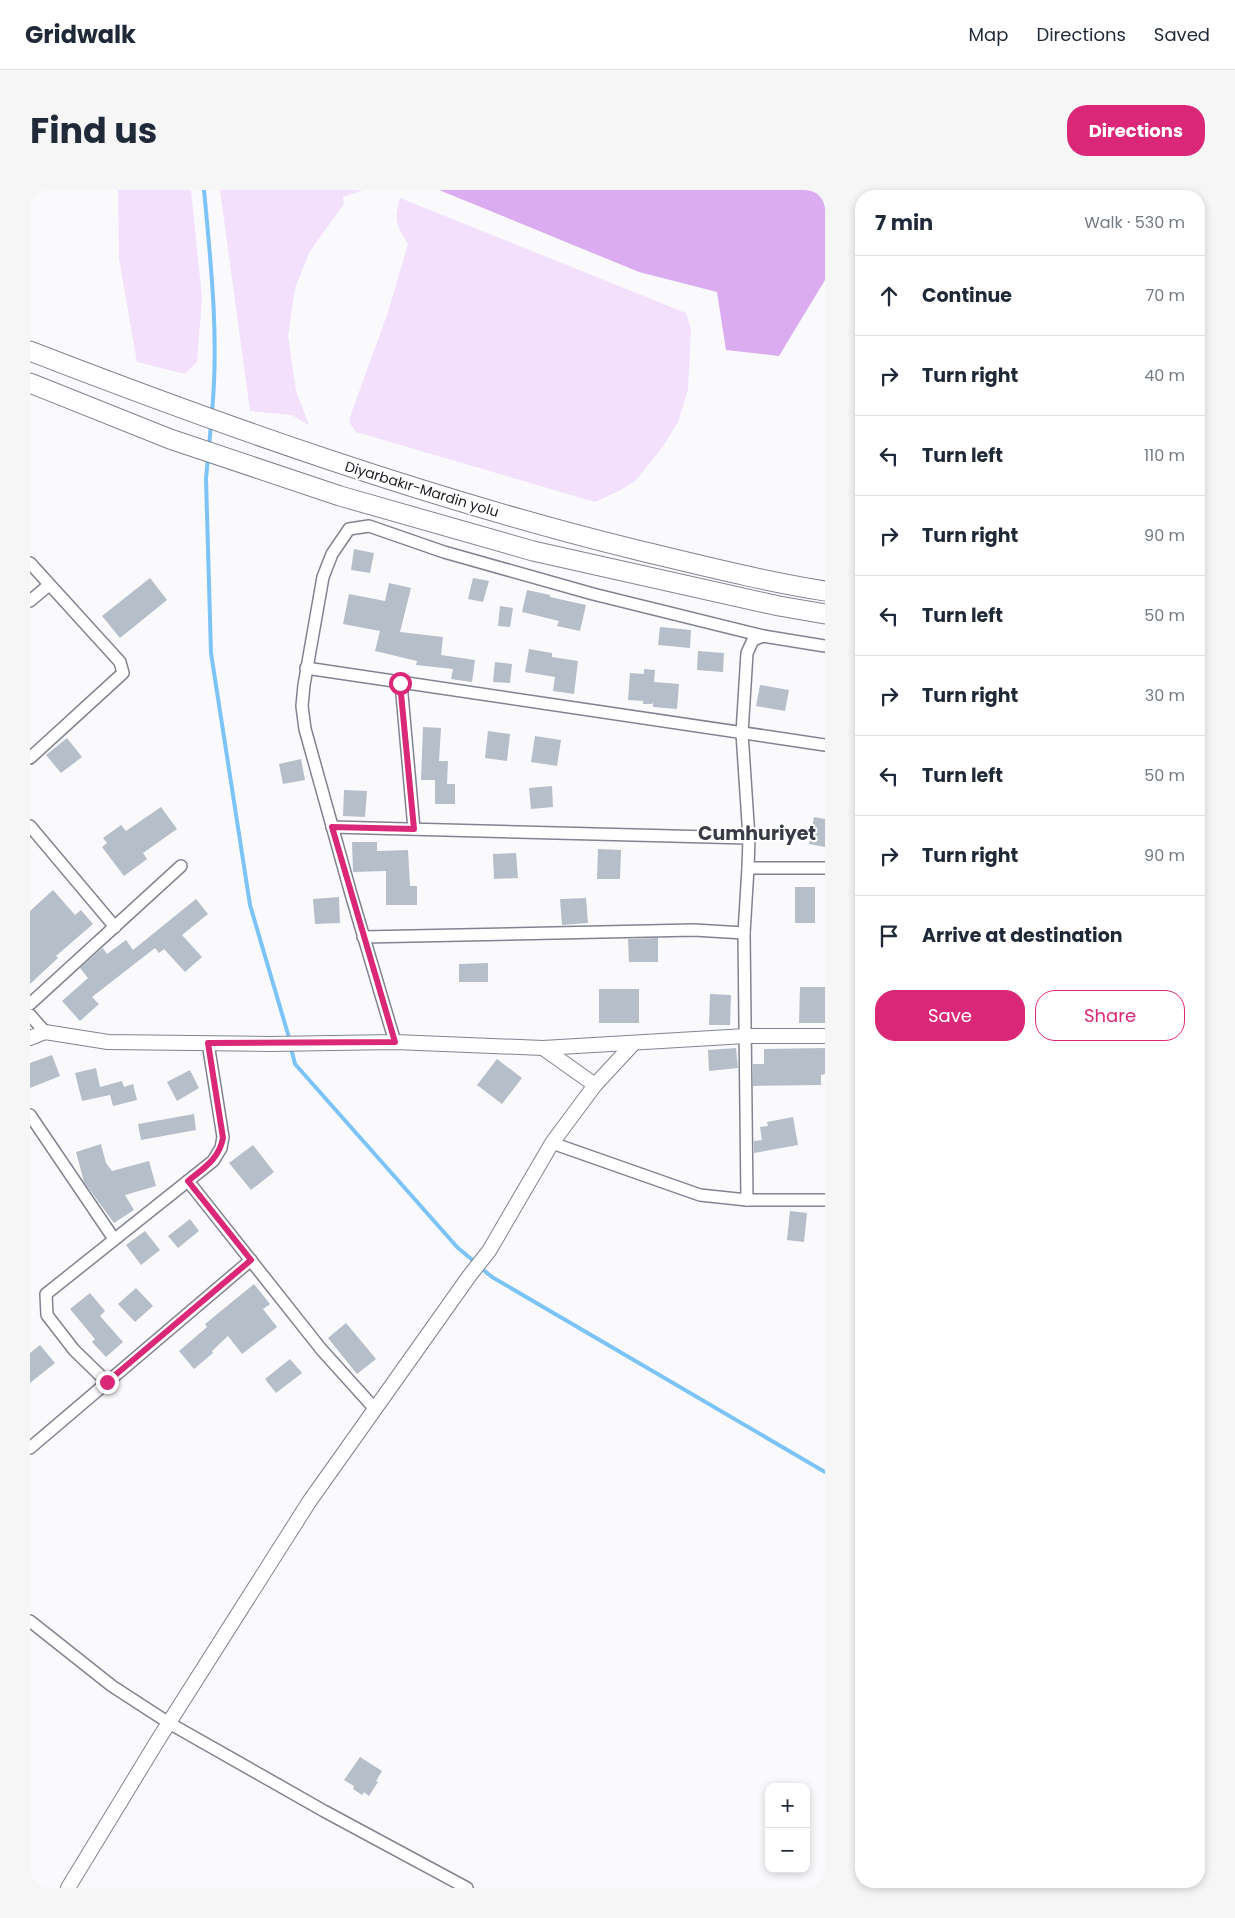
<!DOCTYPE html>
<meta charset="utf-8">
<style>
body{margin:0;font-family:Poppins,sans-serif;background:#f6f6f7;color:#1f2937}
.controls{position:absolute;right:15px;bottom:15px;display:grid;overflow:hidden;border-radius:10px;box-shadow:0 2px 8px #0003}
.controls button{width:45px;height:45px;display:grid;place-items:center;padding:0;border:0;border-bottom:1px solid #e0e1e3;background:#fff;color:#1f2937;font:25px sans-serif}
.stop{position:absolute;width:15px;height:15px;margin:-11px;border:4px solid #db2777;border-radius:50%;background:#fff}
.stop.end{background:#db2777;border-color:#fff;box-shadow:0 1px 5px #0008}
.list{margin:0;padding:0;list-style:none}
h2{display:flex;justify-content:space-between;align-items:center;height:65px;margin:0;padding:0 20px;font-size:21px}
h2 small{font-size:16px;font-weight:400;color:#747a83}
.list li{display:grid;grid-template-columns:32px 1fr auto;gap:15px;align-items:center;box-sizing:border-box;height:80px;padding:0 20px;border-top:1px solid #e0e1e3}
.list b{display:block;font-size:19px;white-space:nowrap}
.list em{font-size:16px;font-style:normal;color:#747a83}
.actions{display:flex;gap:10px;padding:15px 20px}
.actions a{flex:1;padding:11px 0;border:1px solid #db2777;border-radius:20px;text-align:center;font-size:18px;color:#db2777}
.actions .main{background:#db2777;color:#fff}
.icon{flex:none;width:28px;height:28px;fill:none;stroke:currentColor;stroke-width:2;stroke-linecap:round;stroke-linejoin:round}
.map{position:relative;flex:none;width:795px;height:1698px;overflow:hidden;border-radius:20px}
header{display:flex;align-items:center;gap:30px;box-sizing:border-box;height:70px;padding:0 25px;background:#fff;border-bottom:1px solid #e0e1e3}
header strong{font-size:24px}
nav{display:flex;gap:28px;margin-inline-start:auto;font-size:18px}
.intro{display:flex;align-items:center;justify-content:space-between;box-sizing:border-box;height:120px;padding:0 30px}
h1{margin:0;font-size:35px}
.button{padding:12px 22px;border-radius:20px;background:#db2777;color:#fff;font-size:18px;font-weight:700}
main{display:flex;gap:30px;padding:0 30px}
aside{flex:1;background:#fff;border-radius:20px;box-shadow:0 2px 8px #0003}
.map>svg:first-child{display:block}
.green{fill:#f3e0fc}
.forest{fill:#dbadf0}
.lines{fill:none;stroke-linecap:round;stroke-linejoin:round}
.stream{stroke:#7cc4f8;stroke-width:4}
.building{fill:#b6beca}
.minor-casing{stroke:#818390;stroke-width:14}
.tertiary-casing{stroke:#818390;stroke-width:16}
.trunk-casing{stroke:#818390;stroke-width:21}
.minor{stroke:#fff;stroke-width:11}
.tertiary{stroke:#fff;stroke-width:14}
.trunk{stroke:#fff;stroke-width:19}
.route{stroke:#db2777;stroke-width:6}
.labels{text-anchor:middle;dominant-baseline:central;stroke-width:4;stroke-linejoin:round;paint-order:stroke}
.street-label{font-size:14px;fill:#1c1d22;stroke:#fff}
.district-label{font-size:19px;font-weight:bold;fill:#393b46;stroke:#fff}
</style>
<header>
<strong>Gridwalk</strong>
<nav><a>Map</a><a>Directions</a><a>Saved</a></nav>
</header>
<div class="intro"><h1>Find us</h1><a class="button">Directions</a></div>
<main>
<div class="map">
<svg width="795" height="1698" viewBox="0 0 795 1698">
<rect width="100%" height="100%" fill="#fafafd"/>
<g class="green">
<path d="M88,0H161L172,108L167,172L155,184L107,172L89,69Z"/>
<path d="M190,0H333L313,7L314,14L280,61L265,98L258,146L266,201L279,235L262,225L220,221Z"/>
<path d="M370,8L656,123L661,139L658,200L648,232L632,258L606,290L591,300L565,312L326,242L319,232L321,224L358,122L378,54C366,34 364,31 370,8Z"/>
</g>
<path class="forest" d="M409,0H795V90L749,166L696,160L687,102L609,82Z"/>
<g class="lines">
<g class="stream">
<path d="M174,0C181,74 189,148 182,222"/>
<path d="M179,257L181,234"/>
<path d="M178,267L176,289L181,463L220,715L260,851"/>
<path d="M261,858L265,874L427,1057L446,1073"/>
<path d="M451,1078L462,1087L795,1282"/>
</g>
</g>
<g class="building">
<path d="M324,359L344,363L340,383L321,380Z"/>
<path d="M120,388L137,410L90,448L72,426Z"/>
<path d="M443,388L459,391L453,412L438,409Z"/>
<path d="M359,393L381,398L370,442L413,447L411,465L445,470L442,492L421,489L423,479L386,475L387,471L345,461L350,441L313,434L319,404L355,411Z"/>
<path d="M497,400L520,405V407L556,415L550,441L527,436L529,431L492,422Z"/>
<path d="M470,416L483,418L480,437L468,436Z"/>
<path d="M630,437L661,440L660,458L628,455Z"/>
<path d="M499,459L522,463V467L548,471L544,504L523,501L525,487L495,482Z"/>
<path d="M668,461L694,463L693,482L667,480Z"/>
<path d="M465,472L482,474L480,493L463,492Z"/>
<path d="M614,479L625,480L624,492L649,494L647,519L623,517V512L622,514H613V511L598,510L600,483L614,484Z"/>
<path d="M730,495L759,500L755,521L726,516Z"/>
<path d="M393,537L411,538L409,571H418L417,594H425V614H405V590H391Z"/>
<path d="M458,541L480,544L477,571L455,568Z"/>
<path d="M505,546L531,550L527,576L501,572Z"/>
<path d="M37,548L52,567L31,583L16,565Z"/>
<path d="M271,569L275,590L253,594L249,574Z"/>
<path d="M522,596L523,617L501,619L499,598Z"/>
<path d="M314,600L337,601L335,627L313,626Z"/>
<path d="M131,617L147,639L113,663L117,669L94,686L72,657L77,653L73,648L91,635L96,641Z"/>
<path d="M784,627L795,629V657L779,654Z"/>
<path d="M322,652H347V661L378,660L380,696H387V715H356V681L323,682Z"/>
<path d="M568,659L591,660L590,689H567Z"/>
<path d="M486,663L488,688L464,689L463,664Z"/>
<rect x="765" y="697" width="20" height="36"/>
<path d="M23,700L45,725L51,720L63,734L26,766L28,768L0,794V721Z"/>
<path d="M309,707L310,733L285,734L283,709Z"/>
<path d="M556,708L558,733L532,735L530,709Z"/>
<path d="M166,709L178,724L152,745L172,767L155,782L134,759L129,763L125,758L62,807L69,814L50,831L32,811L58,788L50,778L68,762L73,758L77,764L96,750L103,760Z"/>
<path d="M628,748V772H599L598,749Z"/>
<path d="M458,773V792H429V774Z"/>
<path d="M770,797H795V833H769Z"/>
<rect x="569" y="799" width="40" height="34"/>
<path d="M680,804L701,805L700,835H679Z"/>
<path d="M706,858L708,878L679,881L678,860Z"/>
<path d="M795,858V884L791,885V895L723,896V874H734V859Z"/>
<path d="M22,865L30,886L0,898V873Z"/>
<path d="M467,869L492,888L472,914L447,895Z"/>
<path d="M66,878L70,897L92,891L94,897L103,894L107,910L83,916L80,905L52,911L45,883Z"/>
<path d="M160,880L169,898L147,911L137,892Z"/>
<path d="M164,924L166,940L111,950L108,934Z"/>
<path d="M763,927L768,955L724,963V951L732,950L730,937L738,936L737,932Z"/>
<path d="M71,954L76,973L82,981L119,971L126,996L95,1005L104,1020L84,1033L54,992L46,962Z"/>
<path d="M223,955L244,982L221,1000L199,973Z"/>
<path d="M760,1021L777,1023L774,1052L757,1050Z"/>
<path d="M160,1029L169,1041L148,1058L138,1046Z"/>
<path d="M115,1041L130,1060L111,1075L96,1055Z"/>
<path d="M224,1094L240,1114L233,1119L247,1137L212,1164L198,1146L182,1161L183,1163L164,1179L149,1161L177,1137L175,1134Z"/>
<path d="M106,1098L123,1116L105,1132L88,1114Z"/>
<path d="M60,1103L75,1121L70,1126L93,1152L76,1167L62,1152L65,1149L40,1119Z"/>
<path d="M316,1133L346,1169L327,1184L298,1148Z"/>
<path d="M10,1155L25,1173L0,1193V1163Z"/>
<path d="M260,1169L272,1183L246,1203L235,1189Z"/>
<path d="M330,1567L352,1581L346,1591L348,1592L339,1606L334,1602L332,1605L323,1599L324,1596L314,1590Z"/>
</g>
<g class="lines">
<g class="minor-casing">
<g id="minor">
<path d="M0,373L90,472L93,483L0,568"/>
<path d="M0,411L19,395"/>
<path d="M276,478L795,555"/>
<path d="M371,493L384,639"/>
<path d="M0,636L85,737"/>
<path d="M302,637L719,648"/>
<path d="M718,678H795"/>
<path d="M333,747L664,740L714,743"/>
<path d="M0,814L151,676"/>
<path d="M0,825L15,842"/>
<path d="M365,852L321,704L275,539L272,516L274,495L293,387L302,364L319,339L339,336L414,362L563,404L733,446"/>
<path d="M0,925L84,1049"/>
<path d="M522,953L670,1005L717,1010H795"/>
<path d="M158,991L291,1159L345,1219"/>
<path d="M717,1010L714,743L718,678L719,648L712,543L717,463L723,450L733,446L795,456"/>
<path d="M77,1192L44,1160L17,1125L16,1104L183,971L191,958L193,947L178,853"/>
<path d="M0,1258L221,1070"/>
<path d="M0,1431L82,1496L139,1533L294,1621L437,1698"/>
</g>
</g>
<g class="tertiary-casing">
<g id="tertiary">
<path d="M0,848L15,842L78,852L240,854L365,852L513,858L716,846H795"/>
<path d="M513,858L565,895"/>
<path d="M38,1698L128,1550L279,1312L440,1085L459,1061L522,953L565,895L603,854"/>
</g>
</g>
<g class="trunk-casing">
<g id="trunk">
<path d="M0,161C199,238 400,309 607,360C670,375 732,391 795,401"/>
<path d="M0,193L140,249L310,306L503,361L749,416L795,424"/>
</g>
</g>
<use href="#minor" class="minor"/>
<use href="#tertiary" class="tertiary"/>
<use href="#trunk" class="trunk"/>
</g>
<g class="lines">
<path class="route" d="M77,1192L221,1070L158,991C174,978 189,969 193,948L178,853L365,852L302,637L384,639L370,493"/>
</g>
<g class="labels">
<g class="street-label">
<text transform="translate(392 299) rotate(17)">Diyarbakır-Mardin yolu</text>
</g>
<g class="district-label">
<text x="727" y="643">Cumhuriyet</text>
</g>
</g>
</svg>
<div class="controls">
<button>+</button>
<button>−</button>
</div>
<div class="stop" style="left:370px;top:493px"></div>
<div class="stop end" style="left:77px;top:1192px"></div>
</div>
<aside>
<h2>7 min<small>Walk · 530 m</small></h2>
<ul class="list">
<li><svg class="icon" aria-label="ahead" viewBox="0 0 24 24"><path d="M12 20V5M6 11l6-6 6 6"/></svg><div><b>Continue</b></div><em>70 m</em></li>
<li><svg class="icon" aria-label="right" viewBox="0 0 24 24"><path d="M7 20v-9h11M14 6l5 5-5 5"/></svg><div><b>Turn right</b></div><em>40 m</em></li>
<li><svg class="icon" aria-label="left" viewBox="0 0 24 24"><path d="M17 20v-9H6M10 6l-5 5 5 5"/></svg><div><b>Turn left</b></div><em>110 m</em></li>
<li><svg class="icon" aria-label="right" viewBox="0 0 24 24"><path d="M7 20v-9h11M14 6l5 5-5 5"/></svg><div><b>Turn right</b></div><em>90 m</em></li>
<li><svg class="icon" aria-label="left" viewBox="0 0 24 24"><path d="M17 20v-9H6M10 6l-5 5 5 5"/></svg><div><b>Turn left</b></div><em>50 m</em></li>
<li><svg class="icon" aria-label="right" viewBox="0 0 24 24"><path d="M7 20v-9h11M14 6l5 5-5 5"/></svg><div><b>Turn right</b></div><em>30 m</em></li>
<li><svg class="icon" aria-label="left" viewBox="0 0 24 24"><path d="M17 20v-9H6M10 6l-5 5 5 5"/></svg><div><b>Turn left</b></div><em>50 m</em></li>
<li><svg class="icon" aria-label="right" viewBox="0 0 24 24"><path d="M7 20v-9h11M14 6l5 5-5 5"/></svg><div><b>Turn right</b></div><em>90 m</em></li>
<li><svg class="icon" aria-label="arrive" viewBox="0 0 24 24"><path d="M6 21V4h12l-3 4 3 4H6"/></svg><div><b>Arrive at destination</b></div></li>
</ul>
<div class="actions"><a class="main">Save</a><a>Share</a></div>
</aside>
</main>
